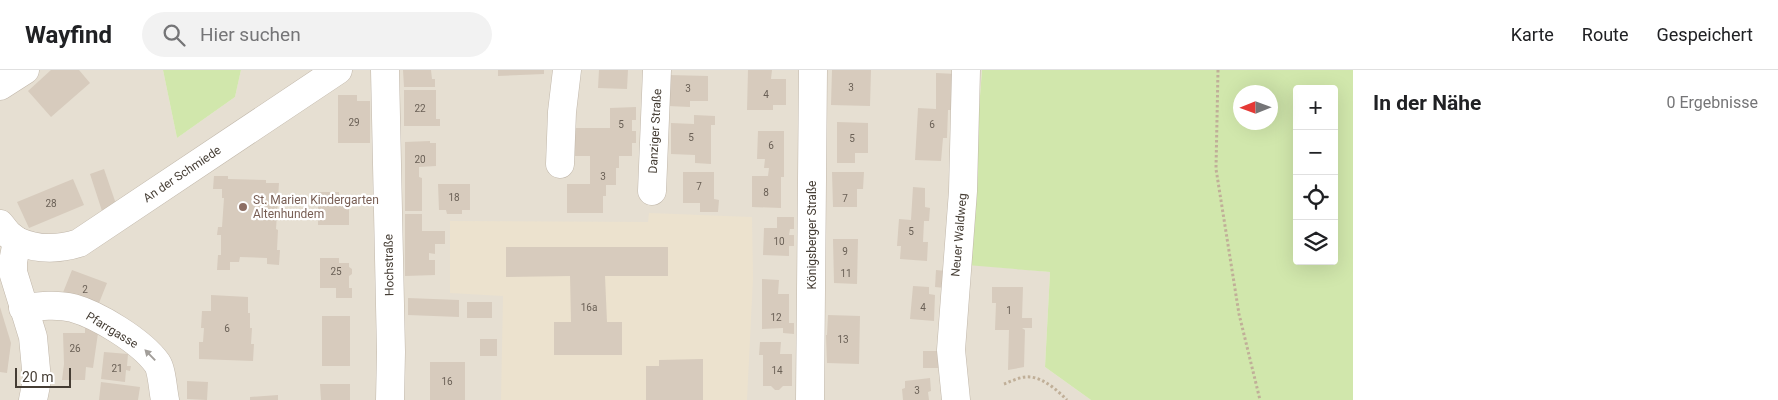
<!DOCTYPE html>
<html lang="de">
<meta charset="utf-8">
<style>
body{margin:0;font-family:Roboto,sans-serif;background:#f2f2f2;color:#202124}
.controls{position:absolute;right:15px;top:15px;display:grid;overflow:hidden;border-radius:5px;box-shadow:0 5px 20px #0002}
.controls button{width:45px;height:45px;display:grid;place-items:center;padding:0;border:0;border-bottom:1px solid #e0e0e0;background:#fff;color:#202124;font:25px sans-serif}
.compass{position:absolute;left:1233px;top:15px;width:45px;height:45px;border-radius:50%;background:#fff;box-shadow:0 5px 20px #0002;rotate:269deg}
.scale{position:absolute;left:15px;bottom:12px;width:56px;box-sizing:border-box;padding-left:5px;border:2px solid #453d34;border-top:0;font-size:14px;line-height:18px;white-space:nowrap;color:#453d34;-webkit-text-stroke:4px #fff;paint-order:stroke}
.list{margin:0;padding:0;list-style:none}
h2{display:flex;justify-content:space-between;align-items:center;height:65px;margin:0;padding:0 20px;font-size:21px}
h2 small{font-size:16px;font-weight:400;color:#757577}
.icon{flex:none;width:28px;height:28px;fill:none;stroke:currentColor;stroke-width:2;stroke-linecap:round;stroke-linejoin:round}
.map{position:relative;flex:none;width:1353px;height:330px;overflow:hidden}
header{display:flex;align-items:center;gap:30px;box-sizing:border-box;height:70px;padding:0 25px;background:#fff;border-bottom:1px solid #e0e0e0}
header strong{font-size:24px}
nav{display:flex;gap:28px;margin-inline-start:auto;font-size:18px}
.search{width:350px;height:45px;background:#f2f2f2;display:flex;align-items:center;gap:12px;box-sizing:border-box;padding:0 18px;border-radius:28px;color:#757577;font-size:19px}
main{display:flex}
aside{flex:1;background:#fff}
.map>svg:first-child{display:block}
.residential{fill:#e6dfd2}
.education{fill:#ece2ce}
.green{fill:#d1e7ac;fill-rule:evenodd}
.building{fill:#d7cbbd}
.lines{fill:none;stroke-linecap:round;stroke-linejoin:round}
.minor-casing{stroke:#c1b7aa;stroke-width:29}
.path{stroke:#c0af98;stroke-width:3;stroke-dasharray:2.5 2.5;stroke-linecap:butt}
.minor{stroke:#fff;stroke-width:28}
.oneway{fill:#a29e9a}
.education-dot{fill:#8d6e63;stroke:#fff;stroke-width:2}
.labels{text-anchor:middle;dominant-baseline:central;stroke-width:4.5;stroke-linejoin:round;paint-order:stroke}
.number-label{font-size:10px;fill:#6a6056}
.street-label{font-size:12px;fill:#453d34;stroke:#fff}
.education-label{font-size:12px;fill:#785e54;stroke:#fff;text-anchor:start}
</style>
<header>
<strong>Wayfind</strong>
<div class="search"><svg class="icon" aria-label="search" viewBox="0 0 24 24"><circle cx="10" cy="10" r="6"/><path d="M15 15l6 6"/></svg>Hier suchen</div>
<nav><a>Karte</a><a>Route</a><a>Gespeichert</a></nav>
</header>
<main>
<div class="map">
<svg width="1353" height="330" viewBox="0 0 1353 330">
<rect width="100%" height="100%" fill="#f2ede4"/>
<path class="residential" d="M0,0H163L177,68L235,27L241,0H982L967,194L1050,202L1045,297L1091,330H0Z"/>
<path class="education" d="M649,143L752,147L753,208L747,330H501L503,226L450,223V151L648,152Z"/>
<g class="green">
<path d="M163,0H241L235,27L177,68Z"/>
<path d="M982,0H1353V330H1091L1045,297L1050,202L967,195ZM1297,19H1334V191H1297ZM1240,22H1270V52H1240Z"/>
</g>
<g class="building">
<path d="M51,0H79L90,13L51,47L28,21Z"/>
<path d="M403,0H431L432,9H435V17H404Z"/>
<path d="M498,0H544V4L498,6Z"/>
<path d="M599,0H628L627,19L598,18Z"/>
<path d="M748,0H772L771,9H786V35H773V40H747Z"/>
<path d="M832,0H871L870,36L831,35Z"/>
<path d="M936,3L956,4L954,40H948L947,68H943L941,91L915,90L918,38L936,39Z"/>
<path d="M669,5L708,6V31H690V37L668,36Z"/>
<path d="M404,20H436V49H440V56H404Z"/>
<path d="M338,25H357V31H370V73H338Z"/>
<path d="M636,37V50H632V61H636V73H632V86H619V98H616V115H606V126H603V143H567V114H590V86H575V58H610V38Z"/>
<path d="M694,45L715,46V55H711V94L695,93V85L671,84V53L694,54Z"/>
<path d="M837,52L868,53V83H855V93H837Z"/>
<path d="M758,61H784V107H781V138L752,137V106H768L769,98H764L765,89H757Z"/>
<path d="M430,71V73H436V96L419,97V107L422,108V141H405V72Z"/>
<path d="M104,99L115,131L117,132L102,141L90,104Z"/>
<path d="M683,102H714V129L719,130L718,142H700V133H683Z"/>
<path d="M832,102H864L863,119H857V137H833Z"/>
<path d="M214,106H228V109L266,110V113H279L276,159L278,160L277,180H280L279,195L267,194V188L240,187L239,192H230V200H217L218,185H221V165H217L218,157H222L224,128H222V119H213Z"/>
<path d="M73,109L84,135L29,158L17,132Z"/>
<path d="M438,114H470V140H462V144H447L446,140H439Z"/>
<path d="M913,117L925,118V137L930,138L929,151H924L923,172H928L927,191L900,189L901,176H897L899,149L911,150Z"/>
<path d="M318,122H339V128H349L350,130L351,136L349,138V155H318Z"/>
<path d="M405,144H422V161H445V174H435V184L429,183V190H435V205L405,206Z"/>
<path d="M777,147H794V159H790L789,165H794V176H789V186L763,185L764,158H777Z"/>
<path d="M833,169H858L857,214L834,213Z"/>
<path d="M506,177H668V206H605L607,252H622V285H554V252H571L570,206L506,207Z"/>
<path d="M320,188H339V193H349V197L352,199V204L349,206V218H352V228H336V218H320Z"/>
<path d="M72,200L107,213L97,238L62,225Z"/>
<path d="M936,200L946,201L945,218L935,217Z"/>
<path d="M762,209L779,210L778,224H789V253H794V264L783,263V258L762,259Z"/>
<path d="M913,216L929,217V224L935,225L934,251L910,249Z"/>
<path d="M992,217H1023L1022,248H1032V258H1022L1025,260L1024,297L1008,300L1009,260H995L996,233H992Z"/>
<path d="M211,225L248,227V243H250V258H252L251,274H254L253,291L199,289V272H203L204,258H201L202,241H211Z"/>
<path d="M408,228L459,230V247L408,245Z"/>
<rect x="467" y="232" width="25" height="16"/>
<path d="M0,237L11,273L7,303L0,302Z"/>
<path d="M828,245L860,246L859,294L827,293L826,265H827Z"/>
<rect x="322" y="246" width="28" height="50"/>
<path d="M85,252L99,256L93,298L86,297L85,310H62L64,294L63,263H85Z"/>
<rect x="480" y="269" width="17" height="17"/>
<path d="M760,272H781L780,284H792V316H783L779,320H775L771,316H763V285H759Z"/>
<rect x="923" y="281" width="18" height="17"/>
<path d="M104,282L128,284L127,296H131L130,301L126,300L125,312L101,309Z"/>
<path d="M703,289V330H646V296H659V290Z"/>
<rect x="430" y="292" width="35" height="38"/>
<path d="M930,308L931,321L928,322L929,330H903L902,319L905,318V311Z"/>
<path d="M187,311L208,312L207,330L187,329Z"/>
<path d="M101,312L140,317L138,330H99Z"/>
<path d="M320,314H350V330H321Z"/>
<path d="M278,325V330H250V327Z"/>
</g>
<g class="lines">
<g class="minor-casing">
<g id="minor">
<path d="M385,0L391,282L390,330"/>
<path d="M0,16L25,0"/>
<path d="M560,94L562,42L567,0"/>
<path d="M652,121L657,0"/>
<path d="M0,154L8,164L17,171L13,192V202L33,267L37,310L33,330"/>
<path d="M17,171C38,180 57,180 79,173L338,0"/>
<path d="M23,238C40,236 57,234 73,238C98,245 141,271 157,293C162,300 163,321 165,330"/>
<path d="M810,330L813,0"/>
<path d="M956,330L951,280L963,121L966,0"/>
</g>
</g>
<g class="path">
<path d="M1218,0L1216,99L1239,244L1260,330"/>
<path d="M1004,314C1012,311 1021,306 1030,307C1044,308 1058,321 1067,330"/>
</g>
<use href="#minor" class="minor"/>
</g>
<defs><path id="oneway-solid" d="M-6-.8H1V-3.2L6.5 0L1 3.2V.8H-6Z" transform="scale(1.25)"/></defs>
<use class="oneway" href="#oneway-solid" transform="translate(150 285) rotate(-134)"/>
<circle class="education-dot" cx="243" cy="137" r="5"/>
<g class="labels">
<g class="number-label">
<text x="851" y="17">3</text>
<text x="688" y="18">3</text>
<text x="766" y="24">4</text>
<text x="420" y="38">22</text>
<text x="354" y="52">29</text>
<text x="621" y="54">5</text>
<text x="932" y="54">6</text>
<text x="691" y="67">5</text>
<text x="852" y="68">5</text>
<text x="771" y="75">6</text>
<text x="420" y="89">20</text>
<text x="603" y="106">3</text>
<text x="699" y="116">7</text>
<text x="766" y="122">8</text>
<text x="454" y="127">18</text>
<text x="845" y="128">7</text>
<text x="51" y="133">28</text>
<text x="911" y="161">5</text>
<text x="779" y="171">10</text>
<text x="845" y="181">9</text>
<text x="336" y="201">25</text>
<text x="846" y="203">11</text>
<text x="85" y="219">2</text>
<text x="589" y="237">16a</text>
<text x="923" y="237">4</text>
<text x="1009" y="240">1</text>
<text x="776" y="247">12</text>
<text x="227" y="258">6</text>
<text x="843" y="269">13</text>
<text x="75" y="278">26</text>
<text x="117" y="298">21</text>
<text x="777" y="300">14</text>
<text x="447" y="311">16</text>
<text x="917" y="320">3</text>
</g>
<g class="street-label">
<text transform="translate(655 61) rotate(-87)">Danziger Straße</text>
<text transform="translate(182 104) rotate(-34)">An der Schmiede</text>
<text transform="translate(812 165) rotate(-90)">Königsberger Straße</text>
<text transform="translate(959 165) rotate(-85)">Neuer Waldweg</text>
<text transform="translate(389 195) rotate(-91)">Hochstraße</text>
<text transform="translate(112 260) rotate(31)">Pfarrgasse</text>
</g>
<g class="education-label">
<text x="253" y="130">St. Marien Kindergarten<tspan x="253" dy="14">Altenhundem</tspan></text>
</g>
</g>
</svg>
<div class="controls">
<button>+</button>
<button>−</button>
<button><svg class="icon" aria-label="locate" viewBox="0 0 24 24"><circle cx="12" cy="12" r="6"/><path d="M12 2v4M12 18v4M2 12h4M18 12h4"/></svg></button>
<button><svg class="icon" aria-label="layers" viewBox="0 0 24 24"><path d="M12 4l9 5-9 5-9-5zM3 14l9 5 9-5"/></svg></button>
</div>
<svg class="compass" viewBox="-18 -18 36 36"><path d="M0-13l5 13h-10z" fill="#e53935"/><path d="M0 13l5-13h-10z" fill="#757577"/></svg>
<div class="scale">20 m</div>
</div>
<aside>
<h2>In der Nähe<small>0 Ergebnisse</small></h2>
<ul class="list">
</ul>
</aside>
</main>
